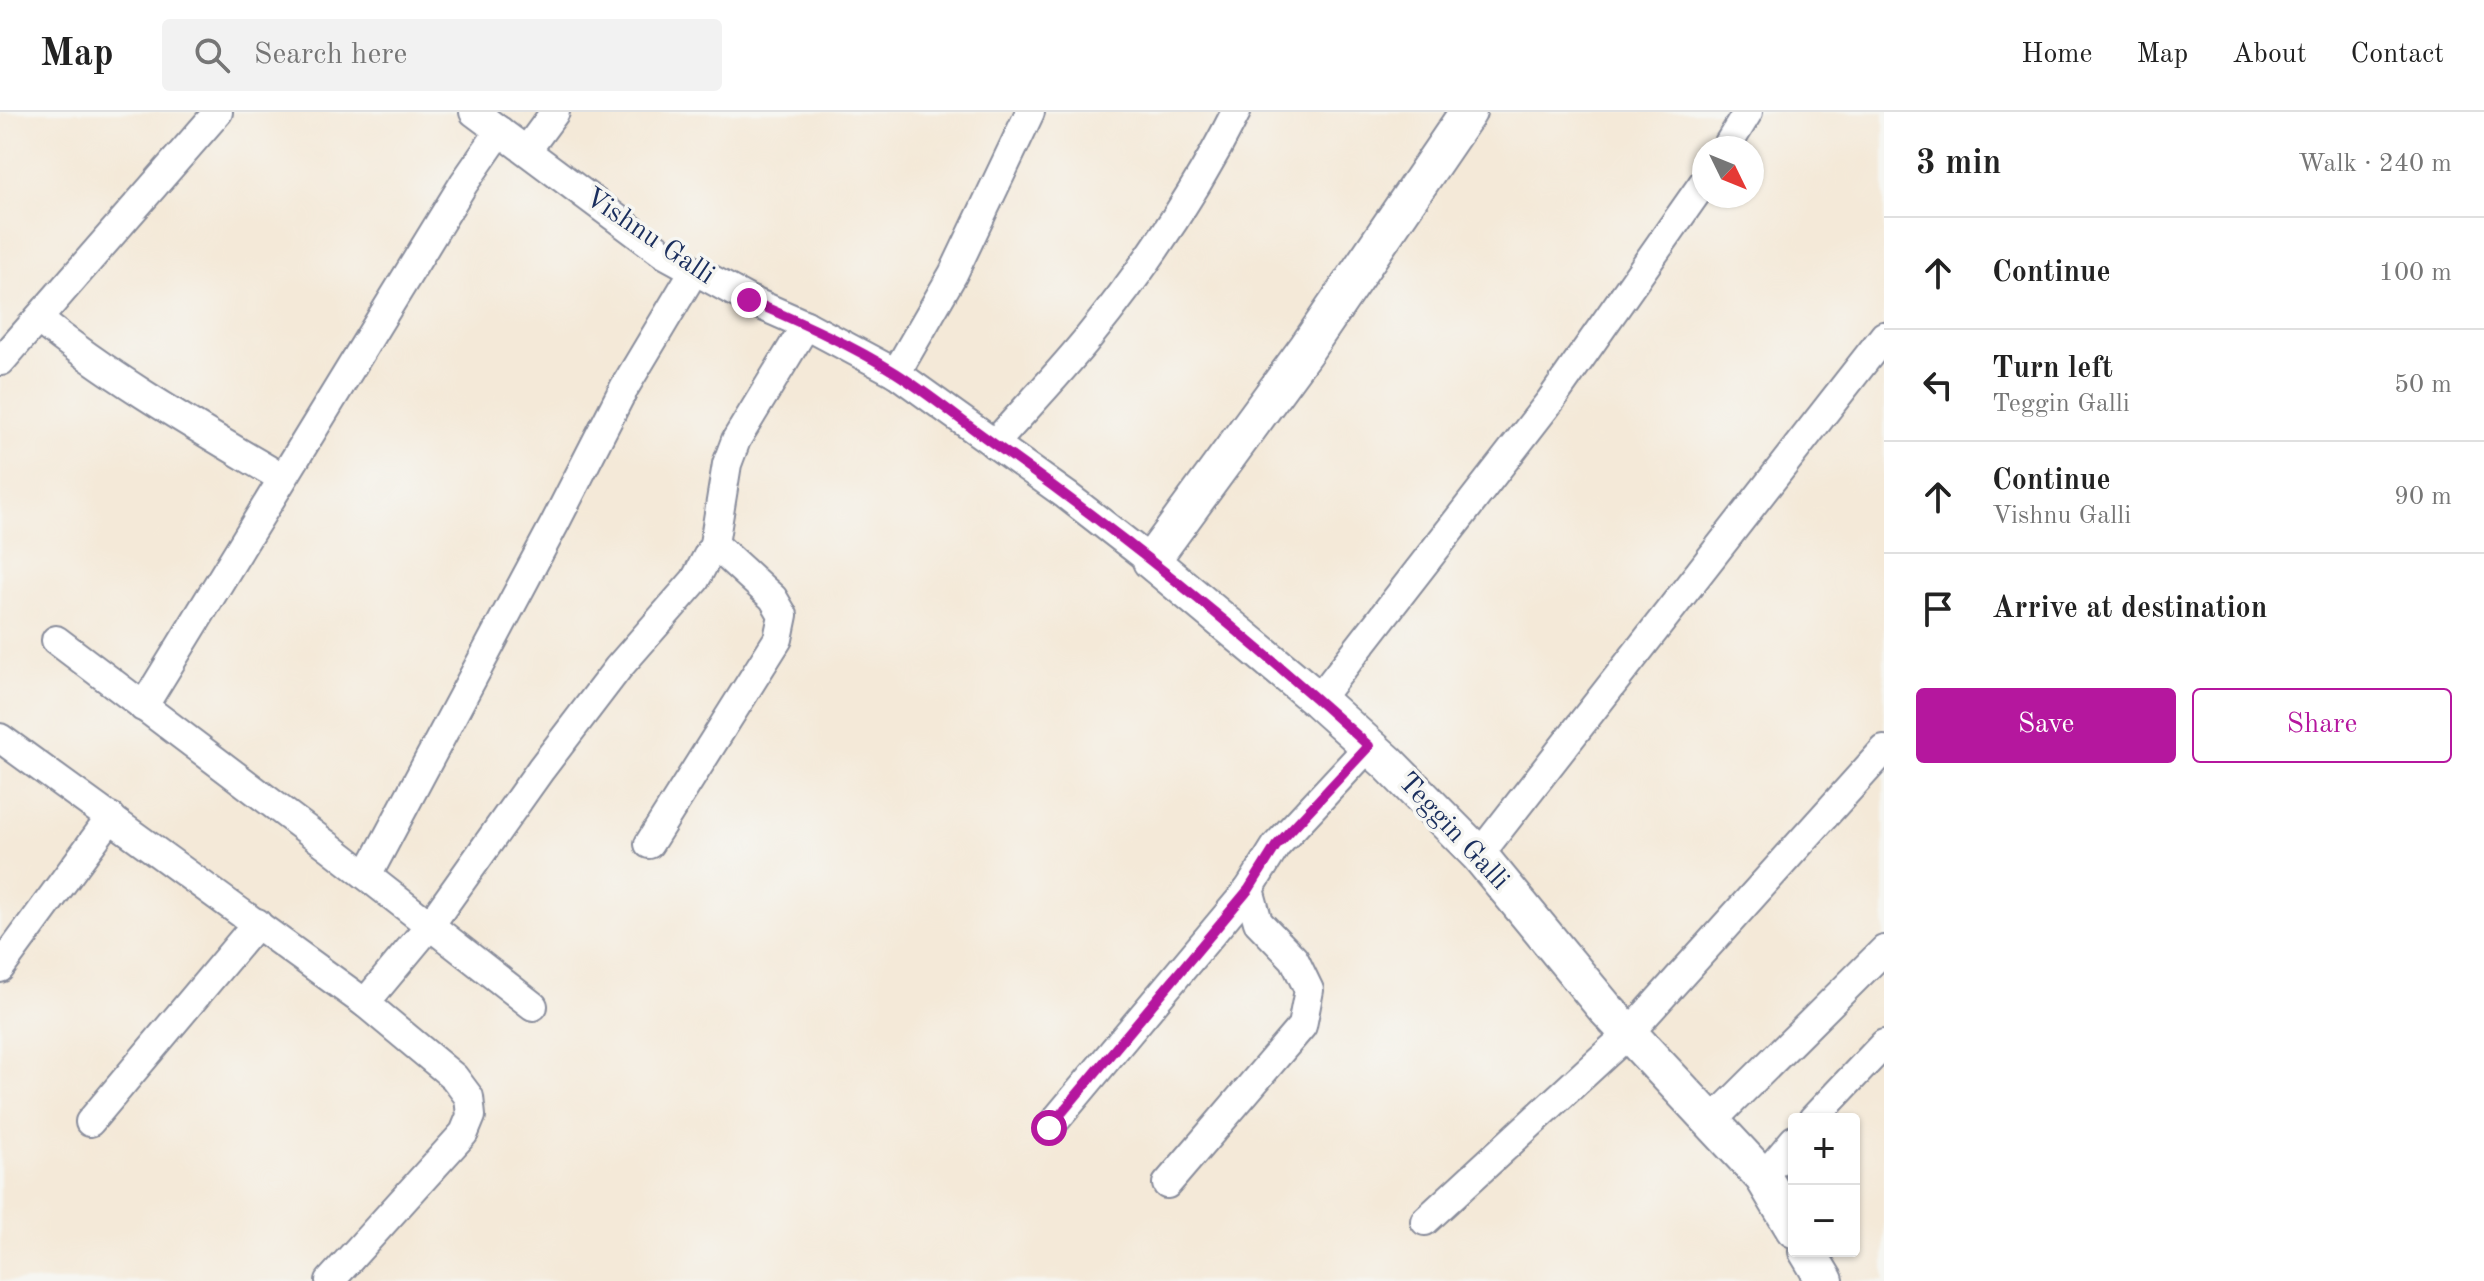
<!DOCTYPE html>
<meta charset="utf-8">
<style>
body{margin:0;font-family:"Old Standard TT",serif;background:#f2f2f2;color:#222}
.controls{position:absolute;right:24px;bottom:24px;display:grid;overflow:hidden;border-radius:8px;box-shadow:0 2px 6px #0004}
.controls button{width:72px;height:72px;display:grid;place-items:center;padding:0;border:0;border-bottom:2px solid #e0e0e0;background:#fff;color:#222;font:40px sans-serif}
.compass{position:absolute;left:1692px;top:24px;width:72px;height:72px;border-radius:50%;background:#fff;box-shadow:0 2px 6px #0004;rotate:133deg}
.stop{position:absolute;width:24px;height:24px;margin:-18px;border:6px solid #b5179e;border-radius:50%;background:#fff}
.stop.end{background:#b5179e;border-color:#fff;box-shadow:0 2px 8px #0008}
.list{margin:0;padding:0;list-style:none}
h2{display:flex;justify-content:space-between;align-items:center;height:104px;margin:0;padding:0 32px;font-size:34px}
h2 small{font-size:26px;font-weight:400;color:#767676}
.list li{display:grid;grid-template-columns:52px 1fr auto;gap:24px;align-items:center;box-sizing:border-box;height:112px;padding:0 32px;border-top:2px solid #e0e0e0}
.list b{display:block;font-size:30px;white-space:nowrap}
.list p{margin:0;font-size:26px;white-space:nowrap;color:#767676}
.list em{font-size:26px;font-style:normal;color:#767676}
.actions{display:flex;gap:16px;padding:24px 32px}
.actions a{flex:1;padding:18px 0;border:2px solid #b5179e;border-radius:8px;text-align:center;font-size:28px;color:#b5179e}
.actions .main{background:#b5179e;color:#fff}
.icon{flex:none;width:44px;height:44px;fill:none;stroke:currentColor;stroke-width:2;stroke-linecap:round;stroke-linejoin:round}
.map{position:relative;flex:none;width:1884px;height:1169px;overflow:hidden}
header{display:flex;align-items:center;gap:48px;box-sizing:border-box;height:112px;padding:0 40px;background:#fff;border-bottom:2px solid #e0e0e0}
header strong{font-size:38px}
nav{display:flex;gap:44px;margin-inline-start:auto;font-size:28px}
.search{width:560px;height:72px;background:#f2f2f2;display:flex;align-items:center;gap:20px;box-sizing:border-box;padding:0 28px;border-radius:8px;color:#767676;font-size:30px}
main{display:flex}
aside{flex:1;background:#fff}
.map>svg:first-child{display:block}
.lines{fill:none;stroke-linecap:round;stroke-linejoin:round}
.minor-casing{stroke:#888c9b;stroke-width:32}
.tertiary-casing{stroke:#888c9b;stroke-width:40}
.minor{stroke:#fff;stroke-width:28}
.tertiary{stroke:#fff;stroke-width:36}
.route{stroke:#b5179e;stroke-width:10}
.labels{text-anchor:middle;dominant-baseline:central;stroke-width:7;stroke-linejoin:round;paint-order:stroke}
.street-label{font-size:28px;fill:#1b2f5e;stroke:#f6f6f2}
</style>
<header>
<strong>Map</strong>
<div class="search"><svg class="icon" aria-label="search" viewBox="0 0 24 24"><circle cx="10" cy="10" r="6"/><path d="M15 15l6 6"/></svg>Search here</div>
<nav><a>Home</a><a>Map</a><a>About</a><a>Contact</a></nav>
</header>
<main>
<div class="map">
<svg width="1884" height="1169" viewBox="0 0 1884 1169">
<rect width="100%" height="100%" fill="#f6f6f2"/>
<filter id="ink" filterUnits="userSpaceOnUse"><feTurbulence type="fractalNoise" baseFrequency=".0125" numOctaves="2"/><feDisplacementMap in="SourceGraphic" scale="16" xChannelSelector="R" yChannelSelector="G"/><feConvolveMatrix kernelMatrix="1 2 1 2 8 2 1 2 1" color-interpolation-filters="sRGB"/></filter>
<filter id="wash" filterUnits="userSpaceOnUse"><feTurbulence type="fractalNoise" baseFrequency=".006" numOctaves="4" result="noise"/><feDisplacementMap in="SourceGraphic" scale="32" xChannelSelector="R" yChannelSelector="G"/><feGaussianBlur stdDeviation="1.8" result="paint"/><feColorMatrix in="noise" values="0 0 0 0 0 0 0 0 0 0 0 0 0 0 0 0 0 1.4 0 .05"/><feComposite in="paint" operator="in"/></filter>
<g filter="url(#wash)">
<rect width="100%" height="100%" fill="#f4e9d8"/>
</g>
<g filter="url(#ink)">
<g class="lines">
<g class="minor-casing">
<g id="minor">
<path d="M474,0L663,141L749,188L806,213L896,261L1066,383L1151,449"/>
<path d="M1726,36L1748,0"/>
<path d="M527,38L555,0"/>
<path d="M38,207C114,268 198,316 282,366"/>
<path d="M1,249L218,0"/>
<path d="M896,261L953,162L1030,0"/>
<path d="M994,332C1025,297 1058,263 1088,226C1144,157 1196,80 1236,0"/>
<path d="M56,528L331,736L533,894"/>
<path d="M1318,588L1551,288L1704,70"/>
<path d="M143,595L464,71L500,19"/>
<path d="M0,626L365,891L454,965L469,985L471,1004L464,1021L330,1169"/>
<path d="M649,732L778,527L783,503L773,486L714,432"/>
<path d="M1479,743L1884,224"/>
<path d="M367,764L555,411L624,276L694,159"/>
<path d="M0,856L111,705"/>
<path d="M365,891L430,813L541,657L618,556L695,468L714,432L727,352L736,328L806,213"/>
<path d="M1813,1007L1884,932"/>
<path d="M1712,1009L1884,838"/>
<path d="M90,1010L257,811"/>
<path d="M1049,1016L1249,777"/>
<path d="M1763,1065L1794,1028"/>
<path d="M1167,1072L1302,914L1309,878L1294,847L1258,810L1249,777L1276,734L1369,634"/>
<path d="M1425,1109L1629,921L1884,638"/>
</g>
</g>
<g class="tertiary-casing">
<g id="tertiary">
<path d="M1468,0L1307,236L1151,449L1318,588L1388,651L1479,743L1605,896L1763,1065L1794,1117"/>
<path d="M1807,1139L1825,1169"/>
</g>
</g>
<use href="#minor" class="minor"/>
<use href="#tertiary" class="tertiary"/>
</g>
</g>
<g class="lines" filter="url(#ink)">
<path class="route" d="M749,188C799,210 850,232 896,261C932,284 965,312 1000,336C1129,427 1252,528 1369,634L1276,734L1249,777L1049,1016"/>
</g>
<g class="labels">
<g class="street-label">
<text transform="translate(649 125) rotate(34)">Vishnu Galli</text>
<text transform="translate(1453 720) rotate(47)">Teggin Galli</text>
</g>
</g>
</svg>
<div class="controls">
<button>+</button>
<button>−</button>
</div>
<svg class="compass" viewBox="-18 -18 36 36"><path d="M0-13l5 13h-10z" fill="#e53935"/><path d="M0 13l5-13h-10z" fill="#767676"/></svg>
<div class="stop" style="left:1049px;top:1016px"></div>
<div class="stop end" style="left:749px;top:188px"></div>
</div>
<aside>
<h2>3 min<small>Walk · 240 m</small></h2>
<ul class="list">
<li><svg class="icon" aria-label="ahead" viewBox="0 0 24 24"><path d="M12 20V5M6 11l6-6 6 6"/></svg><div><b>Continue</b></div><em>100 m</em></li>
<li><svg class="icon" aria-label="left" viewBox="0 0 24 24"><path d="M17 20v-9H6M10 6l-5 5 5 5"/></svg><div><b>Turn left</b><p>Teggin Galli</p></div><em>50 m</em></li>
<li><svg class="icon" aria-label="ahead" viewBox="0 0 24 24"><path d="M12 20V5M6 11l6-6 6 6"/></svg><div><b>Continue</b><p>Vishnu Galli</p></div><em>90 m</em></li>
<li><svg class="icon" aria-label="arrive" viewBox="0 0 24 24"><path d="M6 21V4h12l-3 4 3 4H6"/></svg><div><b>Arrive at destination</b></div></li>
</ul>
<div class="actions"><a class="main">Save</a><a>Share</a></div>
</aside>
</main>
